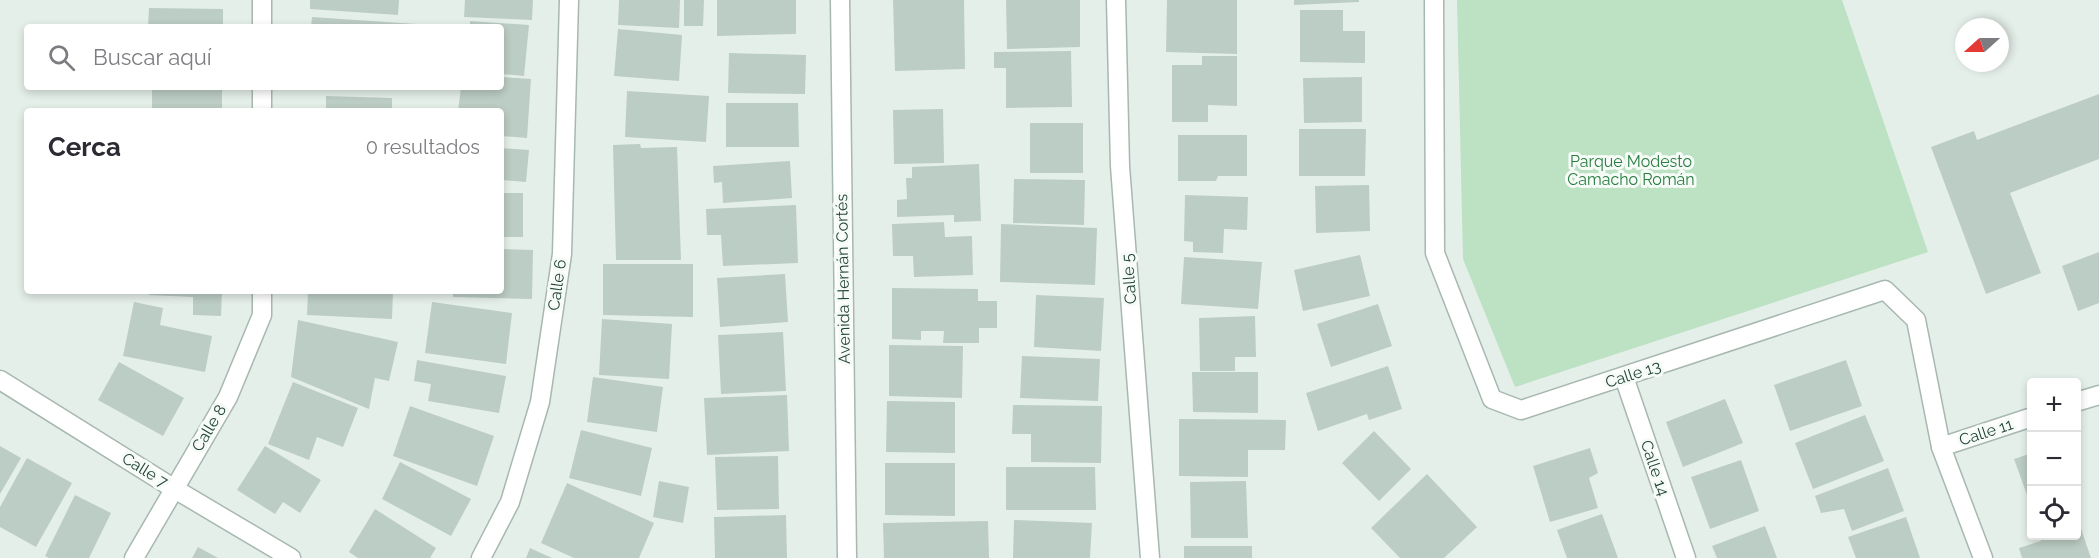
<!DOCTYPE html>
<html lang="es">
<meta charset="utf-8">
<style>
body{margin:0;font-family:Raleway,sans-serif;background:#f7f7f7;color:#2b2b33}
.controls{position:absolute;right:18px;bottom:18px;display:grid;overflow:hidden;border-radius:6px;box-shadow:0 3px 9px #0003}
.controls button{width:54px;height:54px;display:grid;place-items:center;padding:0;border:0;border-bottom:2px solid #e1e1e2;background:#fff;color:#2b2b33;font:30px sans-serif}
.compass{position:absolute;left:1955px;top:18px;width:54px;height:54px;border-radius:50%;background:#fff;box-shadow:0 3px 9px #0003;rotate:249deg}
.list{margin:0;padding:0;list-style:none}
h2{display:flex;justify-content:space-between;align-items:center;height:78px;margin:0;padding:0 24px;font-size:26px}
h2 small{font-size:20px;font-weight:400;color:#7c7c81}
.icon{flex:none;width:33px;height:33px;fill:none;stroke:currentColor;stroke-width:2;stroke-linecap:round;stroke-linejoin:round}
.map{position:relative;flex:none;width:2099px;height:558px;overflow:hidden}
.search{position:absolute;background:#fff;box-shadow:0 3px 9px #0003;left:24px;top:24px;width:480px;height:66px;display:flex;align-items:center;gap:15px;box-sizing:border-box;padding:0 21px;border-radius:6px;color:#7c7c81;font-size:22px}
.panel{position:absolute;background:#fff;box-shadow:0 3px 9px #0003;left:24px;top:108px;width:480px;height:186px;border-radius:6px}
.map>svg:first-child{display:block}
.green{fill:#bce1c3}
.building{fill:#bccdc5}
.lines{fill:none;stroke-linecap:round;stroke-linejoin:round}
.street-casing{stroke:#a7b8b0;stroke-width:21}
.street{stroke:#fff;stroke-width:18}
.labels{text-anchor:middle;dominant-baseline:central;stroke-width:6;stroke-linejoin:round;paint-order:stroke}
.park-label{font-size:16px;fill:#287d41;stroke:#f6fbf8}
.street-label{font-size:16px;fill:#224337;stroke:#f6fbf8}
</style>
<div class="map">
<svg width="2099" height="558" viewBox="0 0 2099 558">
<rect width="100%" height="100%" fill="#e5efe9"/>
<path class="green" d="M1457,0H1842L1928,252L1515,387L1463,259Z"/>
<g class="building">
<path d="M310,0H399L398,15L310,9Z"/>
<path d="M465,0H533L532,20L464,17Z"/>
<path d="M619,0H680L679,28L618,25Z"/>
<path d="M684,0H704L703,26H684Z"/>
<path d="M717,0H796V34L717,36Z"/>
<path d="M893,0H964L965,69L895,71Z"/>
<path d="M1006,0H1080V47L1007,49Z"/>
<path d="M1167,0H1237V54L1166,52Z"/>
<path d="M1294,0H1359V2L1294,5Z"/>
<path d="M149,8L223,9V27H148Z"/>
<path d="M1300,10H1343V31H1365V63L1300,62Z"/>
<path d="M312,17L416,24L415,27H311Z"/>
<path d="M470,21L529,25L524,76L501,74V27H470Z"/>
<path d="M618,29L682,35L679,81L614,76Z"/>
<path d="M1071,51L1072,107L1006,108V68H994V52Z"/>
<path d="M729,53L806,55L805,94L728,93Z"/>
<path d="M1202,56H1237V106L1208,105V122H1172V65H1202Z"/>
<path d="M501,77L531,79L527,138L501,136V111H458L461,87H501Z"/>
<path d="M1362,77V122L1304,123L1303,78Z"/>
<rect x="152" y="87" width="70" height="24"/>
<path d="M627,91L709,96L706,142L625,137Z"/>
<path d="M2099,94V159L2010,193L2041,273L1986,294L1931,147L1974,131L1977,140Z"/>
<path d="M326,96L392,98V111H326Z"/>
<path d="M726,103H798L799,147H726Z"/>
<path d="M943,109L944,163L894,164L893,110Z"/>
<rect x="1030" y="123" width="53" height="50"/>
<path d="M1299,129H1366L1365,176H1299Z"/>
<path d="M1178,135H1247V176H1218L1216,181H1178Z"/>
<path d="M640,144L641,148L677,147L681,260H616L613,145Z"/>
<path d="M501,148L529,150L526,182L501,180Z"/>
<path d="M790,161L792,198L723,203L722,182L714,183L713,166Z"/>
<path d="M979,164L981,221L954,222V215L897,217V200L907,199L906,178H912V167Z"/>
<path d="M1014,179L1085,180L1084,225L1013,223Z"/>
<path d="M1369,185L1370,231L1316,233L1315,186Z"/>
<rect x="501" y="193" width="22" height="44"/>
<path d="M1185,195L1248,197L1247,230L1224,229L1223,253L1193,252V242L1184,241Z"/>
<path d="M796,205L798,263L723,266L721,235H707L706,209Z"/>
<path d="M944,222L945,237L972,236L973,275L914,277L913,256H893L892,224Z"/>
<path d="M1001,224L1097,228L1095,285L1000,282Z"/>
<path d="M501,249L533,250L532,299L453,297V291H501Z"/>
<path d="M2099,252V303L2078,311L2062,266Z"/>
<path d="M1360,255L1370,296L1303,311L1294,270Z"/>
<path d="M1184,257L1262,262L1258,309L1181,304Z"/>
<path d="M603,264H693V317L603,315Z"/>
<path d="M785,274L788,322L720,327L717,278Z"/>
<path d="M892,288L978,289V301H997V328H979V343H943L944,331H921V340L892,339Z"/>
<path d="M149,291H222L221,316L193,315V297L149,295Z"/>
<path d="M308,291H393L392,319L307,315Z"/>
<path d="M1036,295L1104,298L1101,351L1034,347Z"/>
<path d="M134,302L163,308L160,325L212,336L205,372L123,356Z"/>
<path d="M432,302L512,313L506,364L425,353Z"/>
<path d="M1378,304L1392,346L1331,367L1317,324Z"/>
<path d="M1255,316L1256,357H1235V371H1200L1199,318Z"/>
<path d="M602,319L672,324L669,379L599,375Z"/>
<path d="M298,320L398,342L389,381L375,378L369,409L291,377Z"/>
<path d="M783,332L786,391L721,394L718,335Z"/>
<path d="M889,345L963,346L962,398L889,396Z"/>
<path d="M1022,356L1100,359L1098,401L1020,398Z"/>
<path d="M417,360L506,376L499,413L428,401L431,384L414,381Z"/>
<path d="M1846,360L1862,406L1790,431L1774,385Z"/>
<path d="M119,362L184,398L163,436L98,400Z"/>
<path d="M1388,366L1402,409L1369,420L1367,414L1318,431L1306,393Z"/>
<path d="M1192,372H1258V413L1193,412Z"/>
<path d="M593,377L663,387L657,432L587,422Z"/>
<path d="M293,382L358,408L343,447L317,437L309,460L268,444Z"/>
<path d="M787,395L789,451L707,455L704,398Z"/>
<path d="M1725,399L1743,443L1683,467L1666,422Z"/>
<path d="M887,401L955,402V453L886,452Z"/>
<path d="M1013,405L1102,406L1101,463L1031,462V434H1012Z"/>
<path d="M410,406L494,436L477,486L393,456Z"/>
<path d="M1865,415L1884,461L1813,489L1795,443Z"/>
<path d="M1179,419L1286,420L1285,450H1248V477L1179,476Z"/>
<path d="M581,430L652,448L641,496L569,478Z"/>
<path d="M1374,431L1411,469L1379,501L1342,463Z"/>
<path d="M0,446L21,458L0,494Z"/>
<path d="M265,446L321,480L300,513L283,502L275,514L237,490Z"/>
<path d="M1590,448L1598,473L1589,478L1598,508L1550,522L1533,466Z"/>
<path d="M2032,453V506H2031L2014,459Z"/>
<path d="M778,456L779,509L717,510L715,457Z"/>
<path d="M27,458L72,483L36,547L0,527V507Z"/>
<path d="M1741,460L1759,511L1710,529L1691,477Z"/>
<path d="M400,462L471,499L451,536L382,499Z"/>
<path d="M885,463H955V516L885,515Z"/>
<path d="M1006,467H1095L1096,510H1006Z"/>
<path d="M1888,468L1904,511L1852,531L1844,509L1821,513L1815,496Z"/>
<path d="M1427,474L1477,527L1444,558H1400L1371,528Z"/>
<path d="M659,481L689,487L683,523L653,517Z"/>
<path d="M1246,481L1248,538H1191L1190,482Z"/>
<path d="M567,483L654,523L639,558H574L541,543Z"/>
<path d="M75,495L111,513L89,558H49L45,556Z"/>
<path d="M375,509L436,548L430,558H358L349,552Z"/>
<path d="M1602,514L1618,558H1567L1557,530Z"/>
<path d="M786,515L787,558H715L714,517Z"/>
<path d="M1906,517L1920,558H1856L1848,537Z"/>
<path d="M2077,517L2091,558H2022L2019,548L2041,541L2040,536H2076Z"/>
<path d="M1014,520L1092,523L1090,558H1013Z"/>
<path d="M988,521L989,558H884L883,523Z"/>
<path d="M1765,526L1777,558H1717L1712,546Z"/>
<rect x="1184" y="546" width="68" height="12"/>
<path d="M198,547L218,558H192Z"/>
<path d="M530,548L552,558H526Z"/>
</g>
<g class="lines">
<g class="street-casing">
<g id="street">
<path d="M840,0L847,558"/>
<path d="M1116,0L1120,166L1150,558"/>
<path d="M1434,0L1435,253L1492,399L1521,410L1885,290L1916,320L1941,447L1983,558"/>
<path d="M262,27V0"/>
<path d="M262,111V87"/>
<path d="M1624,377L1686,558"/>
<path d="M0,380L173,488L291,558"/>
<path d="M2076,402L2099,395"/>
<path d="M1941,447L2032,417"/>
<path d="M134,558L228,397L262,315V291"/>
<path d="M481,558L510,502L540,402L562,254L569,0"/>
</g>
</g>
<use href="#street" class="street"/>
</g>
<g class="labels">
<g class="park-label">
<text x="1631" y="161">Parque Modesto<tspan x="1631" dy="18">Camacho Román</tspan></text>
</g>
<g class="street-label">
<text transform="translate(843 279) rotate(-91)">Avenida Hernán Cortés</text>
<text transform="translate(1129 279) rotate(-94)">Calle 5</text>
<text transform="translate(557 285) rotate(-82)">Calle 6</text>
<text transform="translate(1633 374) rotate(-18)">Calle 13</text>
<text transform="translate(209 428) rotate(-59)">Calle 8</text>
<text transform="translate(1986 432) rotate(-18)">Calle 11</text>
<text transform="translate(1655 468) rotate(71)">Calle 14</text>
<text transform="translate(145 470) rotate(32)">Calle 7</text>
</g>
</g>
</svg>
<div class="controls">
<button>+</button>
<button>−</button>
<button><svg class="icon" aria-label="locate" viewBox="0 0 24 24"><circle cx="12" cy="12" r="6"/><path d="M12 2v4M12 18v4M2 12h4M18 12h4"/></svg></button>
</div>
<svg class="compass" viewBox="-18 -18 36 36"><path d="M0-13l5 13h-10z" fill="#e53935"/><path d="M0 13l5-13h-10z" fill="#7c7c81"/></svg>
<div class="search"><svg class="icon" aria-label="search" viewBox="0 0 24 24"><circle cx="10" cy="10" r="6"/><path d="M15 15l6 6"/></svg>Buscar aquí</div>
<section class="panel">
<h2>Cerca<small>0 resultados</small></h2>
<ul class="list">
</ul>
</section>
</div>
